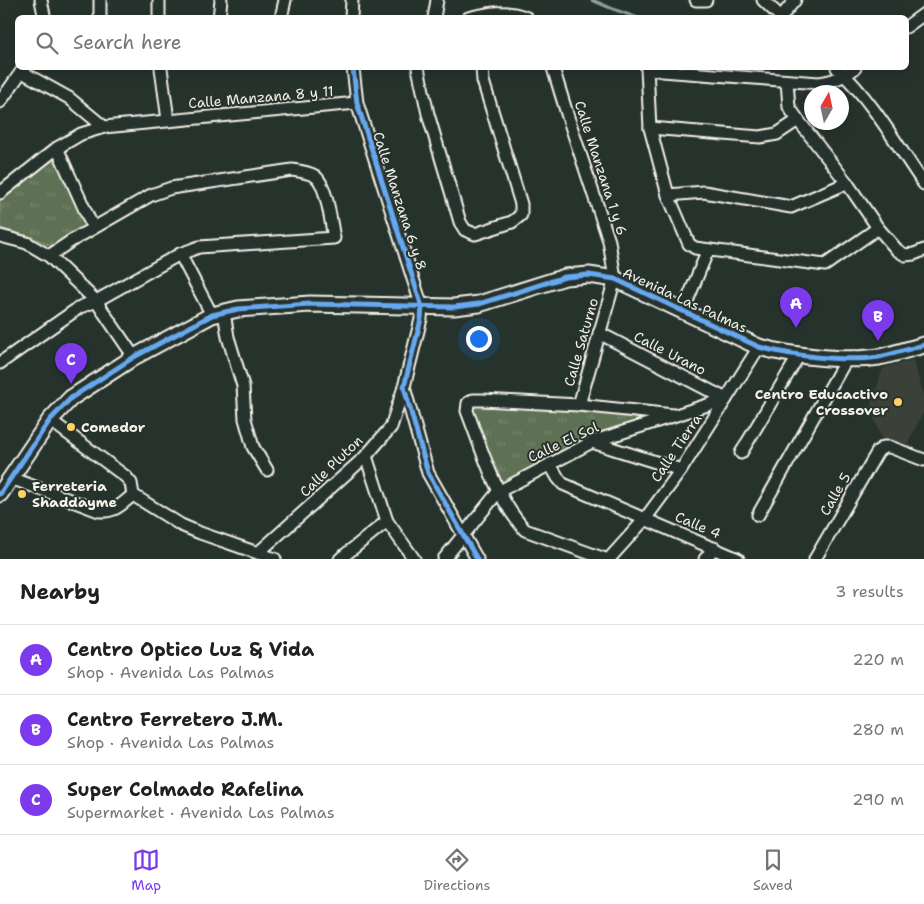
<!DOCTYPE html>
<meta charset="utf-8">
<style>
body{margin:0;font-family:"Shantell Sans",sans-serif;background:#f6f6f6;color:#202124}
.compass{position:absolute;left:804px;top:85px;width:45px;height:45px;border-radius:50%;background:#fff;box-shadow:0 2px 12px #0003;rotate:9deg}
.you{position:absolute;left:478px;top:338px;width:18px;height:18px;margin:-12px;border:4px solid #fff;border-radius:50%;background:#1a73e8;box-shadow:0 0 0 8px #1a73e833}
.badge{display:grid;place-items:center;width:32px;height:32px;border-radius:50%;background:#7c3aed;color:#fff;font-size:16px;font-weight:700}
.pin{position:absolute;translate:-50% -41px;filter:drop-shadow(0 1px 2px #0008)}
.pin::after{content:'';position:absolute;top:26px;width:18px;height:15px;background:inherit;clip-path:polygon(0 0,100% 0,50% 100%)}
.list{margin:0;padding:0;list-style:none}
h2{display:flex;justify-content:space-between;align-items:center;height:65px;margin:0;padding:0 20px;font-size:21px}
h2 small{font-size:16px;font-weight:400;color:#757577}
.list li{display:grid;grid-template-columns:32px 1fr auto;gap:15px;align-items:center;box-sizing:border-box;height:70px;padding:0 20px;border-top:1px solid #e0e0e0}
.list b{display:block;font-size:19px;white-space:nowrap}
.list p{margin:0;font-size:16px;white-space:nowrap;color:#757577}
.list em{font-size:16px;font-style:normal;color:#757577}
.icon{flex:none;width:28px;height:28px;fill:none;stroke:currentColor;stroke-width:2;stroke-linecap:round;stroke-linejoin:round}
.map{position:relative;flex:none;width:924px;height:559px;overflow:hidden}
.search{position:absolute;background:#fff;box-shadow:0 2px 12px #0003;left:15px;right:15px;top:15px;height:55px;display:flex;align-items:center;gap:12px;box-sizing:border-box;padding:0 18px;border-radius:8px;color:#757577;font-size:19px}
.sheet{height:275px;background:#fff}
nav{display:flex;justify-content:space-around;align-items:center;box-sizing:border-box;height:70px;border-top:1px solid #e0e0e0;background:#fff;font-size:14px;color:#757577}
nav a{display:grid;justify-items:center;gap:2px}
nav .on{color:#7c3aed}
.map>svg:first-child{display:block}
.built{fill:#3b4039}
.park{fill:url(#park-tufts);stroke:#a9b19e}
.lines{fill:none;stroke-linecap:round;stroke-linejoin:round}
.stream{stroke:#8f9fa2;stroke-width:3}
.street-casing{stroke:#f4f1e8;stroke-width:15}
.secondary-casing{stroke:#f4f1e8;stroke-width:19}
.street{stroke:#26332d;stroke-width:11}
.secondary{stroke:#26332d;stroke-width:15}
.cycleway-casing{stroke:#26332d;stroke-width:8}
.cycleway{stroke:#66a8f1;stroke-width:5}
.poi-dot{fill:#ffd166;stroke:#26332d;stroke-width:2}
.labels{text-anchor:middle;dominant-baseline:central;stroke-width:4;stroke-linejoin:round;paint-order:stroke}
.street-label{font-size:14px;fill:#f4f1e8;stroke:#26332d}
.poi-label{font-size:14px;font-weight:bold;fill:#f4f1e8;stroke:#26332d;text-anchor:start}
</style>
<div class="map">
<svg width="924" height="559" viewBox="0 0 924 559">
<defs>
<pattern id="park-tufts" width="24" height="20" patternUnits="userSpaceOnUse" patternTransform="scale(1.25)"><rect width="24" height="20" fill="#5e7154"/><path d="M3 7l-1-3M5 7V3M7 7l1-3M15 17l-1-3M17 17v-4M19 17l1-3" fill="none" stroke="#76866d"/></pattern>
</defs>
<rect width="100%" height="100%" fill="#26332d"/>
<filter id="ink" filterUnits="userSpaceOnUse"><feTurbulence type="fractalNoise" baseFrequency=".02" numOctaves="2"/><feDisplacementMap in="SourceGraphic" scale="10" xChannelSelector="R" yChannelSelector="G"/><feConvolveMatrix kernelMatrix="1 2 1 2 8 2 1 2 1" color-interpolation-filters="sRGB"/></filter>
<g filter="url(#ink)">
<path class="built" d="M913,360L924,396V411L905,449L882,439L870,408L883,368Z"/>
<g class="park">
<path d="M56,156L90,228L54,248L32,237L0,228V200L20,182Z"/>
<path d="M469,404L579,408L654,419L504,486Z"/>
</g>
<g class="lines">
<path class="stream" d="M592,0L613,9L638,18"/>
<g class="street-casing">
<g id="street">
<path d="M41,0L44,15"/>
<path d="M100,0V18"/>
<path d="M696,0H706"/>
<path d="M763,0L782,18"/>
<path d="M781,17L795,0"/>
<path d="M159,18V0"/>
<path d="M219,18L221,0"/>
<path d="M281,18L285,0"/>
<path d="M351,18L352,0"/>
<path d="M434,18L437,0"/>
<path d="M468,18C488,13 508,9 527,18"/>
<path d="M906,27L924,14"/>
<path d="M161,68L168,120"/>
<path d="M353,68L357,103L422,307L421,319L404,387L428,473L477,559"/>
<path d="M418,68L428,114L460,222L465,230L475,234L512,222L521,215V204L483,81L482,68"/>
<path d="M553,68L568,117L609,241L615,279L579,405"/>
<path d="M647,68L650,128L668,195L689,244L695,248L825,265L878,228"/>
<path d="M647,68L662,71L819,83C834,81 843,77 855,68"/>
<path d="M837,68C872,100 897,145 924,184"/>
<path d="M22,72L69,98L104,127"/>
<path d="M787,81L789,107L798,120L847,183L878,228L897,250L905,255L914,254L924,250"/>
<path d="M0,102L24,68"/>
<path d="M650,128L760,137L777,134L798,120"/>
<path d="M57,148L93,228"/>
<path d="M0,193L57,148L81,134L104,127L357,103"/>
<path d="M668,195L704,192L791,207L847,183"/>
<path d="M0,236L27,243L49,256L96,301L134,357"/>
<path d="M180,254L212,315"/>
<path d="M683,311L708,250"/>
<path d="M224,312L228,337L243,386L245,419L253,447L267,470"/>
<path d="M599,333L726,399"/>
<path d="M0,363L80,307L96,301L180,254L199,247L334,238C331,224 327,184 315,176C308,172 300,171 292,170L171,188L151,195L71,241L49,256"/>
<path d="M50,420L126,477L131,483L133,495L181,525L200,533L275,559"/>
<path d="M592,442L681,470"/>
<path d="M741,453L799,355"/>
<path d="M366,456L387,521L414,559"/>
<path d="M550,464L558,478L563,484L738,559"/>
<path d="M11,478L99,511C116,512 120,505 133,495"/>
<path d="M758,515L847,358"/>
<path d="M258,553L366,456L391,427L404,387"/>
<path d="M340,559L387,521"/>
<path d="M444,559L498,492L592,442L726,399"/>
<path d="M605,559L525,530C495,497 483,452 467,411L468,403L473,400H482L579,405L673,415"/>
<path d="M609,559L645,519L681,470L759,347"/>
<path d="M705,559L714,548"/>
<path d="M815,559L878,451L884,447H890L924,460"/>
</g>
</g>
<g class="secondary-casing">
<path id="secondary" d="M0,494L50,420L71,398L134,357L212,315L238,309L310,304L454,307L479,304L565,277L589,275L615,279L759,347C791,356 847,362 879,357C894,354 909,349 924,345"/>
</g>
<use href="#street" class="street"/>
<use href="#secondary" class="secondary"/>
<g class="cycleway-casing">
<g id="cycleway">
<path d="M353,68L357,103L422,307L421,319L404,387L428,473L477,559"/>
<path d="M0,494L50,420L71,398L134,357L212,315L238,309L310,304L454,307L479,304L565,277L589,275L615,279L759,347C791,356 847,362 879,357C894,354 909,349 924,345"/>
</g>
</g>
<use href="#cycleway" class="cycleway"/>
</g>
</g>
<g class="poi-dot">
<circle cx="898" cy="402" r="5"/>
<circle cx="71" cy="427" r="5"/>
<circle cx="22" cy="494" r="5"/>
</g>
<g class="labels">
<g class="street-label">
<text transform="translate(261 97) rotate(-5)">Calle Manzana 8 y 11</text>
<text transform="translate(601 168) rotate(72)">Calle Manzana 1 y 6</text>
<text transform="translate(400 201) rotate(72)">Calle Manzana 6 y 8</text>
<text transform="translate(685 300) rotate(25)">Avenida Las Palmas</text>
<text transform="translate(581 342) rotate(-74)">Calle Saturno</text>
<text transform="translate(670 353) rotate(27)">Calle Urano</text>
<text transform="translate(563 442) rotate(-25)">Calle El Sol</text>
<text transform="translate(676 448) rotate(-56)">Calle Tierra</text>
<text transform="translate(331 466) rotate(-44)">Calle Pluton</text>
<text transform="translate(835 494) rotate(-60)">Calle 5</text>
<text transform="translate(698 525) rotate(23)">Calle 4</text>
</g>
<g class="poi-label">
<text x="888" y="394" text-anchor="end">Centro Educactivo<tspan x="888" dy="16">Crossover</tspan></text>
<text x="81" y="427">Comedor</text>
<text x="32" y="486">Ferreteria<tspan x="32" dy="16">Shaddayme</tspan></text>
</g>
</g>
</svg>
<svg class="compass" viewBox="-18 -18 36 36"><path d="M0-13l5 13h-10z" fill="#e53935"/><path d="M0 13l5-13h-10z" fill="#757577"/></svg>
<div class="you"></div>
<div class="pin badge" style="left:796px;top:328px">A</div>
<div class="pin badge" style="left:878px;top:341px">B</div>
<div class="pin badge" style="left:71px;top:384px">C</div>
<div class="search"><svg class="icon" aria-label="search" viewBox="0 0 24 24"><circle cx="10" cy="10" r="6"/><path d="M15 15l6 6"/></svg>Search here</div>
</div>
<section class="sheet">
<h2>Nearby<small>3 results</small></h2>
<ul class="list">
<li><span class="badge">A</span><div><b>Centro Optico Luz &amp; Vida</b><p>Shop · Avenida Las Palmas</p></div><em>220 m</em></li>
<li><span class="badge">B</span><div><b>Centro Ferretero J.M.</b><p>Shop · Avenida Las Palmas</p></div><em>280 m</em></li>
<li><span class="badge">C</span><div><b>Super Colmado Rafelina</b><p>Supermarket · Avenida Las Palmas</p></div><em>290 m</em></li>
</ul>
</section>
<nav>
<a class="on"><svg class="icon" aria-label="map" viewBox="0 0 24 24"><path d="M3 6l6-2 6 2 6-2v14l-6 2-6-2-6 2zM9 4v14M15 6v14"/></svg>Map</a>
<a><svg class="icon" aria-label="directions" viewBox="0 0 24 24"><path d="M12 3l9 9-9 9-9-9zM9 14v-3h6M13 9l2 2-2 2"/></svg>Directions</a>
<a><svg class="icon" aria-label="saved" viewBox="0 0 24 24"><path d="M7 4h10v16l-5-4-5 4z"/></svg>Saved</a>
</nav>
